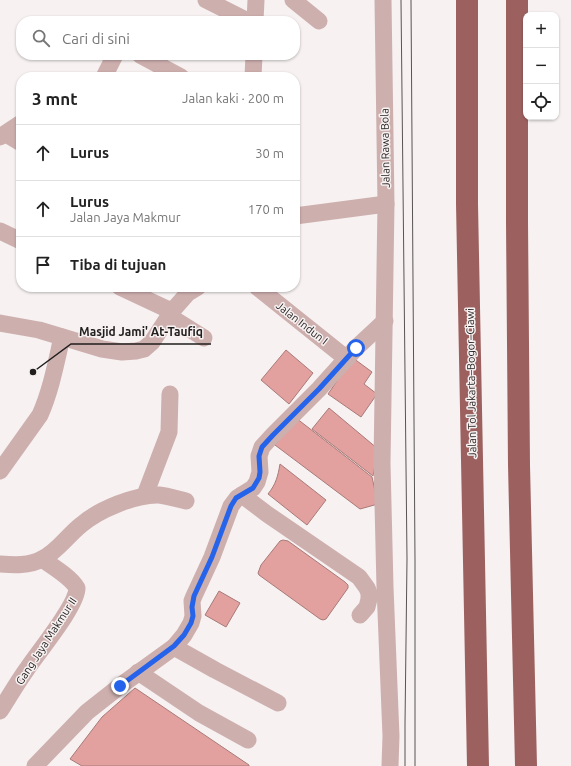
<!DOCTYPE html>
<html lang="id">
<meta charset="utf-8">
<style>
body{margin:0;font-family:Ubuntu,sans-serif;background:#f2f2f2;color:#222}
.controls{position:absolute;right:12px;top:12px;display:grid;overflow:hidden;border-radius:8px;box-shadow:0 1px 3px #0004}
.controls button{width:36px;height:36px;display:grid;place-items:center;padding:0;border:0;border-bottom:1px solid #e0e0e0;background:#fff;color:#222;font:20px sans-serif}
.stop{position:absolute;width:12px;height:12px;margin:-9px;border:3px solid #2563eb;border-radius:50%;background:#fff}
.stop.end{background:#2563eb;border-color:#fff;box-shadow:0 1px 4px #0008}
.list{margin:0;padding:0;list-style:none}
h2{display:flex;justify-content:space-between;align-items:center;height:52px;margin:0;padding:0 16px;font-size:17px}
h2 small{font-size:13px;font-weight:400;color:#767676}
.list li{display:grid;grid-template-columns:26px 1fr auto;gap:12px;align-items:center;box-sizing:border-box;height:56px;padding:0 16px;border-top:1px solid #e0e0e0}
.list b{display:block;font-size:15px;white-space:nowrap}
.list p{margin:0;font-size:13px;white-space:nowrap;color:#767676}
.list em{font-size:13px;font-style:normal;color:#767676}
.icon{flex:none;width:22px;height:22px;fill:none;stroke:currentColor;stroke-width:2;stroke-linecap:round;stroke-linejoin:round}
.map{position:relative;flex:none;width:571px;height:766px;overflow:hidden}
.search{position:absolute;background:#fff;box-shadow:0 1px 3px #0004;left:16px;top:16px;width:284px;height:44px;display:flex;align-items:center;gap:10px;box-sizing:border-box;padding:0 14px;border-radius:16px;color:#767676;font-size:15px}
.panel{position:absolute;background:#fff;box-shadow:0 1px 3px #0004;left:16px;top:72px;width:284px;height:220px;border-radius:16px}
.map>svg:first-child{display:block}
.water{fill:#e2a19f;stroke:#a87a78}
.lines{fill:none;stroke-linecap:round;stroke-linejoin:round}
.minor{stroke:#cdafae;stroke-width:17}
.motorway{stroke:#9c615f;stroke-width:22}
.tram{stroke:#585454;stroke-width:1}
.route{stroke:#2563eb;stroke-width:5}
.labels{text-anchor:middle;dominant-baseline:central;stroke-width:3;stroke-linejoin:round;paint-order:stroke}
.street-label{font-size:11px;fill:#211e1e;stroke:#f7f1f1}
.leader{fill:none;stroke:#211e1e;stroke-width:1.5}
.callout-dot{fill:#211e1e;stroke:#f7f1f1;stroke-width:1.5}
.callout-label{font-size:12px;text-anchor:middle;font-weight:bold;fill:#211e1e;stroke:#f7f1f1;stroke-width:3;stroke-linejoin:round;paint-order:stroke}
</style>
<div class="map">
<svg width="571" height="766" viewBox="0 0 571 766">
<rect width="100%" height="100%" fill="#f7f1f1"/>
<g class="water">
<path d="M286,350L313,373L289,404L261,380Z"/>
<path d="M353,358L372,372L364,384L377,394L361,417L328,394Z"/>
<path d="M329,408L378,449L373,476L312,429Z"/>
<path d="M296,418L372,477L378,504L360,509L275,445Z"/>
<path d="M280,464L326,500L307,525L268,494C276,484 278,476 280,464Z"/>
<path d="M283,540L288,541L345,582L348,585V588L326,619L323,620L320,619L259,575L258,573L261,565L280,541Z"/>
<path d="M219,591L240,603L226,627L205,615Z"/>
<path d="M135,688L249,765V766H82L70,759L102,717Z"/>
</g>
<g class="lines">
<g class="minor">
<path d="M206,0L248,21"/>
<path d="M293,0L319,21"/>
<path d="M383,0L386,204L382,463L385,587L391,736L390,766"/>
<path d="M255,21L256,0"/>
<path d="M140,55L181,77"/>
<path d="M104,77L115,55"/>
<path d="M253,77L254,55"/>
<path d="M6,134L21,143"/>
<path d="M0,137L21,123"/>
<path d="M295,216L386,204"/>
<path d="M0,231L21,241"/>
<path d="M120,287L167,309L173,310"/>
<path d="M257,287L347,359"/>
<path d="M169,316L204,338"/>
<path d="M0,323L39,330L102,349L122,352L136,351L144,349L152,342L173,310L188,293L198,287"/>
<path d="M0,471L40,415C51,390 56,363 62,337"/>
<path d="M145,495L169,432L170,394"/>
<path d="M242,495L267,514L359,577L367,588L369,593V599L367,607L360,615"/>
<path d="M0,564C14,565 29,566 42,559C57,552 68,535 81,525C98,510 136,494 159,495C168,496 177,499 186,501"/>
<path d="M174,647L215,670L278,703"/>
<path d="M138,672L199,713L248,740"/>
<path d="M0,711C9,697 17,683 27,669C38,652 77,606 77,588C71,577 52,566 42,559"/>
<path d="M35,766L87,712L120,686L174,647L184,635L191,623L193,616L192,601L194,596L212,557L231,506L237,498L253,488L257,482L260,472L259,456L262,447L273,435L319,389L356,348L385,321"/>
</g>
<g class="motorway">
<path d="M467,0V204L478,766"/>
<path d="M517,0V222L519,465L526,766"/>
</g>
<g class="tram">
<path d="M401,0L407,559L405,724V766"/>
<path d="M411,0L415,561V766"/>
</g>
</g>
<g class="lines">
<path class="route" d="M120,686L174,646L184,635L191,623L193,616L192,607L194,596L212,557L231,506L236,498L253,488L259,478L260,472L259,456L262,447L273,435L319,389L356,348"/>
</g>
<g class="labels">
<g class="street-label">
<text transform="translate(385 148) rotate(-91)">Jalan Rawa Bola</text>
<text transform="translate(302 323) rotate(38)">Jalan Indun I</text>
<text transform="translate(471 383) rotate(-91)">Jalan Tol Jakarta–Bogor–Ciawi</text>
<text transform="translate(46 641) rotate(-57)">Gang Jaya Makmur II</text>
</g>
</g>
<path class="leader" d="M33 372L71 344H211"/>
<circle class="callout-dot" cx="33" cy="372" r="4"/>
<g class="callout-label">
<text x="141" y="336">Masjid Jami' At-Taufiq</text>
</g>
</svg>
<div class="controls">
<button>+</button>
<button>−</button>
<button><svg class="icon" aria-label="locate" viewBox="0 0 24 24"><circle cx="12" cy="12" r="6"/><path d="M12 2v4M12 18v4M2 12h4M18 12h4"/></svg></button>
</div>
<div class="stop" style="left:356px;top:348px"></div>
<div class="stop end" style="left:120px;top:686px"></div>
<div class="search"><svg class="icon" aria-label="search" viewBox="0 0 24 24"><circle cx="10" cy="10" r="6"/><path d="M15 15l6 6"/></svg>Cari di sini</div>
<section class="panel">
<h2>3 mnt<small>Jalan kaki · 200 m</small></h2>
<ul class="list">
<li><svg class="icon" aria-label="ahead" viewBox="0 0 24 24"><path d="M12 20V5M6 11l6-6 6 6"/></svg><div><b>Lurus</b></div><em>30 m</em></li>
<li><svg class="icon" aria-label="ahead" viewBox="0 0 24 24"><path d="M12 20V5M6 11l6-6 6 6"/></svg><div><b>Lurus</b><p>Jalan Jaya Makmur</p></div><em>170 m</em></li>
<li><svg class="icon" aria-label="arrive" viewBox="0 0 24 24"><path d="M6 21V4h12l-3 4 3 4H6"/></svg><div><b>Tiba di tujuan</b></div></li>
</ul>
</section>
</div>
